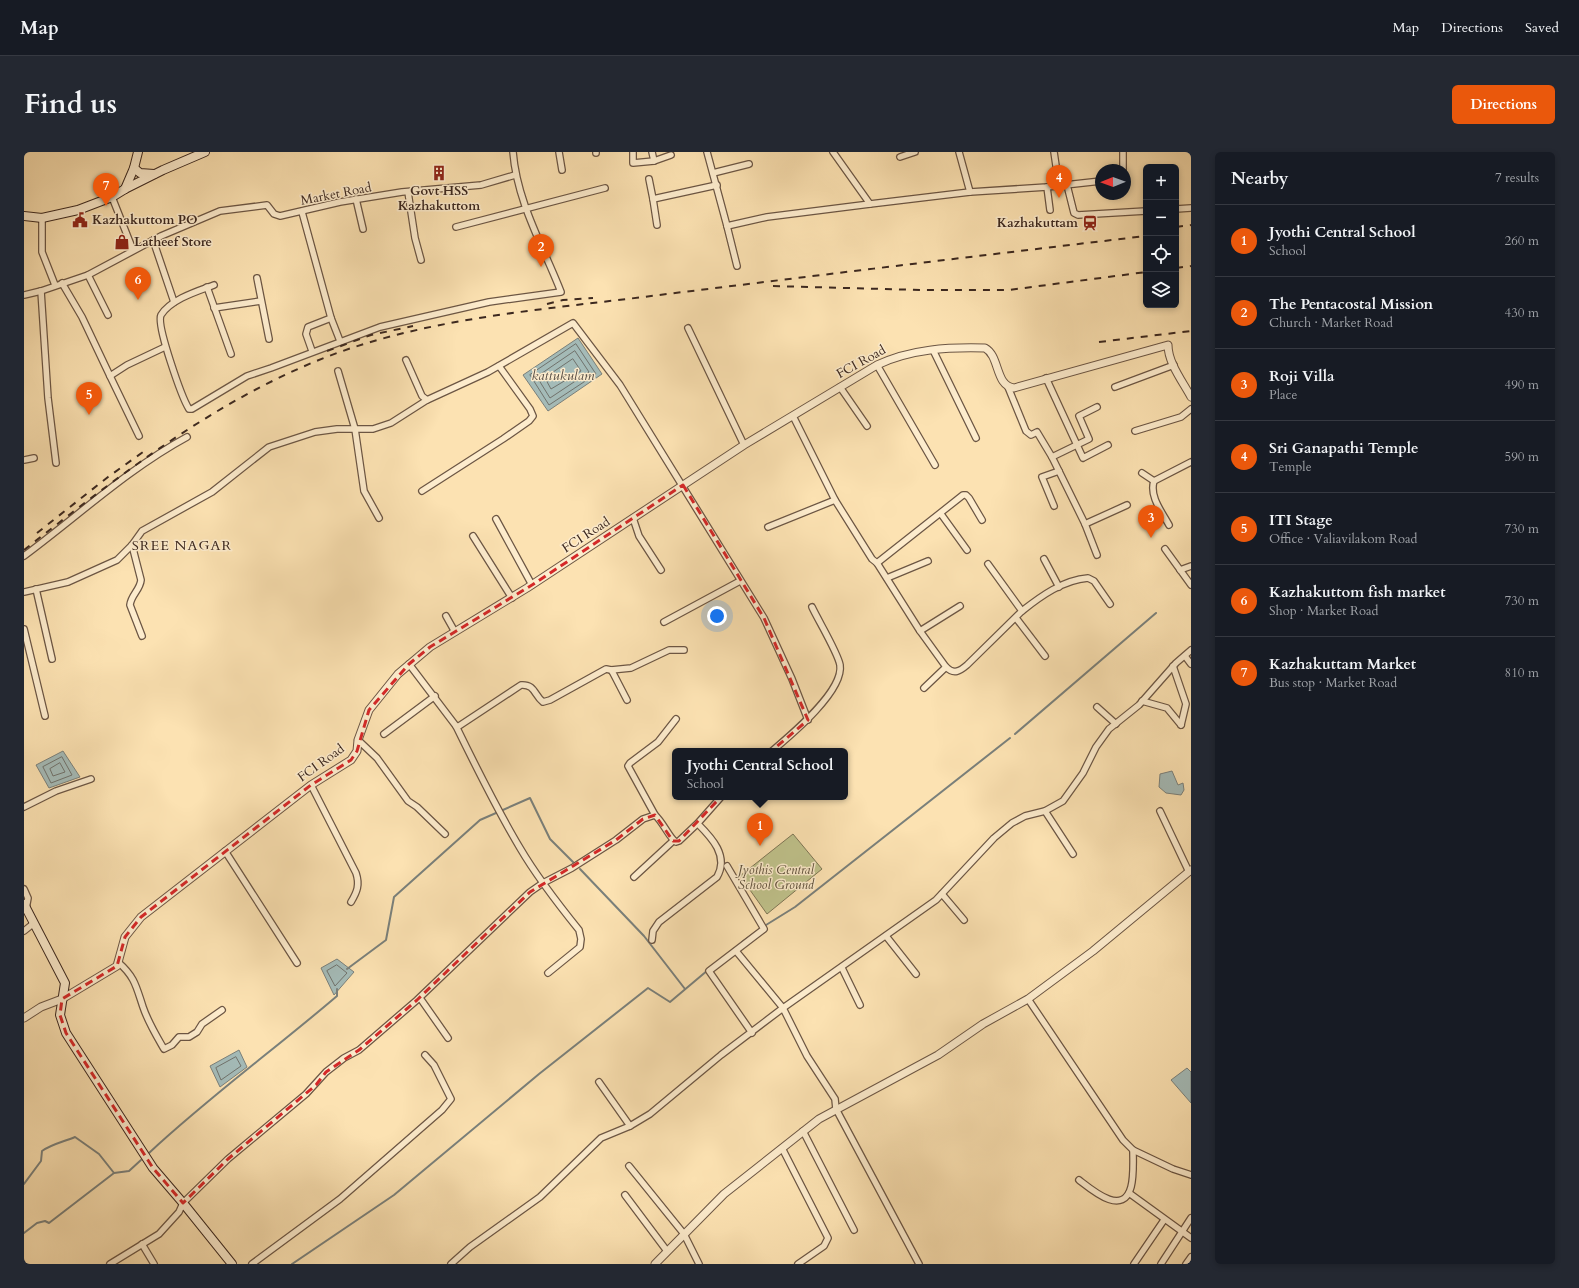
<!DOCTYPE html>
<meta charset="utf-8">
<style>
body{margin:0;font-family:Cardo,serif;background:#242831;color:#f1f3f6}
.controls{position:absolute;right:12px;top:12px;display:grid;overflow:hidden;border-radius:6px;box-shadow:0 2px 6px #0003}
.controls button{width:36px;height:36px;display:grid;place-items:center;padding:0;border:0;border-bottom:1px solid #363941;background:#171b24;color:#f1f3f6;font:20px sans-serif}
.compass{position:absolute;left:1071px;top:12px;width:36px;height:36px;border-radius:50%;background:#171b24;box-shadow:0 2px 6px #0003;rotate:269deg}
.you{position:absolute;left:693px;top:464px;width:14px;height:14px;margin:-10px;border:3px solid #fff;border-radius:50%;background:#1a73e8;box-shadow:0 0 0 6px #1a73e833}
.badge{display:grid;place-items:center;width:26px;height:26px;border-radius:50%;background:#ea580c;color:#fff;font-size:13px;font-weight:700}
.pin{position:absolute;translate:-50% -33px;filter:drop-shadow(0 1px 2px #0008)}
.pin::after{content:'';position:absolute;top:21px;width:14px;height:12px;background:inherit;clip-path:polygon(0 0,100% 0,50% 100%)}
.popup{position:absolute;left:648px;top:596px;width:176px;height:52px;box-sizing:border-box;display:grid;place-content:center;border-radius:6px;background:#171b24;filter:drop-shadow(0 1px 3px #0005);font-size:13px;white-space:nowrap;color:#9ea1a6}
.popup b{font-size:15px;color:#f1f3f6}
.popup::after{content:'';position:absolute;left:50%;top:100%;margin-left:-8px;border:8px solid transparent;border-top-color:#171b24}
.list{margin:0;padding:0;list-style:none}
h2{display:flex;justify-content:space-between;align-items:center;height:52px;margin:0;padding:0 16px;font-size:17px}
h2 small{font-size:13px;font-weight:400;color:#9ea1a6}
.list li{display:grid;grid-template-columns:26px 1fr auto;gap:12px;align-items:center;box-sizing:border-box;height:72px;padding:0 16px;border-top:1px solid #363941}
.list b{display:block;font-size:15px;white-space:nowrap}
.list p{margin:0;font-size:13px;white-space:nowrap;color:#9ea1a6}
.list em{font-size:13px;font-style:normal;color:#9ea1a6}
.icon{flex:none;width:22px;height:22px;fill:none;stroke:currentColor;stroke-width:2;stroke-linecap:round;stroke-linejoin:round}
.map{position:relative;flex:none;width:1167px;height:1112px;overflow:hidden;border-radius:6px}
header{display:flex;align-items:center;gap:24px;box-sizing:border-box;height:56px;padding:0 20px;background:#171b24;border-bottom:1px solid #363941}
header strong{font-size:19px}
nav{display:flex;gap:22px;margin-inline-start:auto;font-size:14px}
.intro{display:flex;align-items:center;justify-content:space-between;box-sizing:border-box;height:96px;padding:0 24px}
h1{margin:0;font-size:28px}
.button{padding:10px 18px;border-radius:6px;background:#ea580c;color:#fff;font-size:14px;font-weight:700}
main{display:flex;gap:24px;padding:0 24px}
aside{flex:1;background:#171b24;border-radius:6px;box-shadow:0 2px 6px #0003}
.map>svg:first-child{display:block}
.green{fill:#c0c38c;stroke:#7e7656}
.water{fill:#a4bbb8;stroke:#7a807b}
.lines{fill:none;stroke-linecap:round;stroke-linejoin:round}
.shore{stroke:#70726c;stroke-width:1}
.stream{stroke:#7a807b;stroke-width:2}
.minor-casing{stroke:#6c5644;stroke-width:8}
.tertiary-casing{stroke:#6c5644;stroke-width:9}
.secondary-casing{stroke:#3c281f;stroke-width:10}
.minor{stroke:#fdeccd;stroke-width:5.5}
.tertiary{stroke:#fdeccd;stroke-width:7}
.secondary{stroke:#fdeccd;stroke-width:8}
.rail{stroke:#3c281f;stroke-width:2;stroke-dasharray:7 7;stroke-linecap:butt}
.marked{fill:none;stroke:#d62828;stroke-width:3;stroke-dasharray:8 5;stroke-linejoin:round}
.labels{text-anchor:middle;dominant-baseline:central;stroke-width:3;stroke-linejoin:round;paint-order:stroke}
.poi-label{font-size:13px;font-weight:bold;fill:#3c281f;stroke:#fdeccd;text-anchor:start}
.street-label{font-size:13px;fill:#3c281f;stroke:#fdeccd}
.park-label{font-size:13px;font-style:italic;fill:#5d4f3a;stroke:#fdeccd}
.water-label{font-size:14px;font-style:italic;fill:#564d45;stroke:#fdeccd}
.neighbourhood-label{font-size:14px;letter-spacing:1px;fill:#3c281f;stroke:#fdeccd}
</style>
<header>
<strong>Map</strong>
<nav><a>Map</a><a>Directions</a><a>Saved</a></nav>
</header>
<div class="intro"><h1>Find us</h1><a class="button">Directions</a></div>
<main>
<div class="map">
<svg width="1167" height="1112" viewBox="0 0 1167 1112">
<rect width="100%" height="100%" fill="#fce2b2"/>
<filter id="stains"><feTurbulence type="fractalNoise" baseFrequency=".005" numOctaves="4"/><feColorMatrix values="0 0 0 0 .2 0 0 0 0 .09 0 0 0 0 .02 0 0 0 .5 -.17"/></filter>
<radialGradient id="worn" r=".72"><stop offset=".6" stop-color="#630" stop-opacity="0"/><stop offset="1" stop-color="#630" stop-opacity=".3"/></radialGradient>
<path class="green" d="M769,682L798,717L743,762L716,724Z"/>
<g class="water">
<path d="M554,186L578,222L524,259L499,223Z"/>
<path d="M39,599L56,625L25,636L12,613Z"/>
<path d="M1148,619L1154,633L1159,631L1160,638L1157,643L1142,641L1135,635L1136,622Z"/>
<path d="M313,807L330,820L310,843L297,816Z"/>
<path d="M215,898L223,915L196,935L186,914Z"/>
<path d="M1163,916L1167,920V951L1147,928Z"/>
</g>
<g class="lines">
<g class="shore">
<path d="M552,192L572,222L525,253L506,223Z"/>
<path d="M551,199L565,220L526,246L513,225Z"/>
<path d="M549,207L557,219L527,237L521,226Z"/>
<path d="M38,605L48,623L27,631L19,615Z"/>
<path d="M36,611L41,620L29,624L26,617Z"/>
<path d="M313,813L323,821L311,834L303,819Z"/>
<path d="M212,905L217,914L197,928L192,916Z"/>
</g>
<g class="stream">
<path d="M991,582L1132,461"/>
<path d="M556,717L620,784L661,837"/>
<path d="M742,773L771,755L986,586"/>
<path d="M718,790L733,779"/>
<path d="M323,817L362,788L370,745L456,668L506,646L526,687L549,710"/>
<path d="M125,1001C185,945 251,897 313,844V837"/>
<path d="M90,1021L105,1019L117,1008"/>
<path d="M0,1032L17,1009L18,999C28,992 39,990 51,985L75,1002L90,1021L25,1071L21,1069L13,1071L0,1081"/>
<path d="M268,1112L370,1043L515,922L624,836L646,850L684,818"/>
</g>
<g class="minor-casing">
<g id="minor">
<path d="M535,0L538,18"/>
<path d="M572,0V1"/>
<path d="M609,0V11L630,9L647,3"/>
<path d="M628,0L630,9"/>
<path d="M683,0L703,74L743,65L846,52"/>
<path d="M809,0L846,52L946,40L1023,35L1077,29"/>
<path d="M935,0L946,40"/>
<path d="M1030,0L1035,34"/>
<path d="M1099,0V18"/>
<path d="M876,5L891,0"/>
<path d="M689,21L725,12"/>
<path d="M625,27L629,47"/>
<path d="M1043,33L1050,61L1054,63L1122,59"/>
<path d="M1023,35L1026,58"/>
<path d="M384,40L391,86L397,108"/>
<path d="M88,45L109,98"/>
<path d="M332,47L339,77"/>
<path d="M1152,57L1167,56"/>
<path d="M278,60L307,166L316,189"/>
<path d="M18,66V100L31,133"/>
<path d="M633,73L629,47L693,33"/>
<path d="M703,74L713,114"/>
<path d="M432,75L581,36"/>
<path d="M129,88L150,150"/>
<path d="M64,123L84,163"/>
<path d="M233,126L245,187"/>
<path d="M38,131L58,165L86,224L103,213L141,195"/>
<path d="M190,133C174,139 147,147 137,163C132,173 158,246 165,257H168L223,224L247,216L356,175L465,150L537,140C519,94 493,50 489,0"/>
<path d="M183,135L207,202"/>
<path d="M17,139L24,246L32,311"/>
<path d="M0,143L17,139L64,123L137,84L196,59L243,53L250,62L256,64L316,50L378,40L457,33L491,23"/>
<path d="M190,156L237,149"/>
<path d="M664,176L720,293"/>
<path d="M909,198L952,286"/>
<path d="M288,199L282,182L284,175L307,166"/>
<path d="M382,208L398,244L403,248L464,220L549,171L596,233L740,466L768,527L784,568"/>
<path d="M853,213L911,313"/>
<path d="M314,219L331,277L340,339L355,366"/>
<path d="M86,224L115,284"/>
<path d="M1022,226L1059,306L1084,293"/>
<path d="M816,235L843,274"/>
<path d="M984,235L1002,279L1007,283L1013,280L1028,305"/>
<path d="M1091,235L1150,213"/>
<path d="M769,264L811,348L848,407L853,411L896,479L922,515C930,523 936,519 943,513L998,459L964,412"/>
<path d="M1111,279L1157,265L1167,257"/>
<path d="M0,308L10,306"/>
<path d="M1118,321L1130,329"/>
<path d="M398,339L479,287L505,269L509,264L506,257L475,214"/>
<path d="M1030,354L1018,325L1035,319"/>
<path d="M917,362L943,398"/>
<path d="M609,366L615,384L637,418"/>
<path d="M472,367L508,433"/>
<path d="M1061,372L1103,353"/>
<path d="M1145,373C1138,360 1125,344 1130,329L1167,310"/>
<path d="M744,375L811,348"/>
<path d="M449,384L488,446"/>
<path d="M108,393L117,428C116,438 107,443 106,453L118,484"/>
<path d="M1141,397L1167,433"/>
<path d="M1073,403L1061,372L1028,305L1065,287L1055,264L1073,255"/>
<path d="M0,404C54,364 104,317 163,285"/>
<path d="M1020,407L1035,435"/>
<path d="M853,411L939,343H942L945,346L958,368"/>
<path d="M1156,418L1167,414"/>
<path d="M863,426L904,409"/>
<path d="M12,437L28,507"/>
<path d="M0,440L44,430L93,408L108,393L118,379L188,340L245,295L291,280L313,277H349L367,271L403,248"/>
<path d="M998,459C1017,444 1039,428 1064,426L1070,429L1086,452"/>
<path d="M422,464L431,480"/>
<path d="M992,466L1021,504"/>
<path d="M640,470L716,429"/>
<path d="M0,477L21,564"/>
<path d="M896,479L936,454"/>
<path d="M1161,504L1167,512"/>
<path d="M385,512L432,574H435L497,533C511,532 510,543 519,550L526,548L582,517L587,518L589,521L603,548"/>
<path d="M1149,514L1162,552L1157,573"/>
<path d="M587,518L607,516L645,498H660"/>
<path d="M900,536L922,515"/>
<path d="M1118,549L1143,556L1157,573"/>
<path d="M1073,555L1092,572"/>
<path d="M432,574C452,615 472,656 496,696C513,725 534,752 555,778L557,787L556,795L524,821"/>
<path d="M360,582L411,544"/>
<path d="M334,588L353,606L384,649L393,655L421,682"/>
<path d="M748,599C767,583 820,539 816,513C814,501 794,468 788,455"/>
<path d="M287,633L332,721C336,733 333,740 327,750"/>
<path d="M0,655L32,639L67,627"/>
<path d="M1021,659L1049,702"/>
<path d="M1136,659L1165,720"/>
<path d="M631,663L604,614L606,611L634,590L652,567"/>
<path d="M201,699L273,811"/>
<path d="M703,714L740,777L685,819L728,881"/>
<path d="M610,725L649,689"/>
<path d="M0,737L4,746L2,757"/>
<path d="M918,742L940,768"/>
<path d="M0,779L10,771"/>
<path d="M862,784L892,822"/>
<path d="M628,788L629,779L635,770L693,725C705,704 688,686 674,672"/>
<path d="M712,799L759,856L783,904L811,947L812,957L895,1112"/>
<path d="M94,810C111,825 112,834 119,855C124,870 132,883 140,897L148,893L155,885H165L173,880L178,872L198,858"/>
<path d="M818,816L836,853"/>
<path d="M396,846L424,886"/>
<path d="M1004,847L1099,988L1109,998C1109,1009 1110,1024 1107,1035C1099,1065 1068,1038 1055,1028"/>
<path d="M575,930L606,974"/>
<path d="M779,979L830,1078"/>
<path d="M758,996L804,1086L800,1094L774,1112"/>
<path d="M1109,998L1149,1017L1167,1023"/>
<path d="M605,1014L660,1082L675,1112"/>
<path d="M1105,1041L1167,1086"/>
<path d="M601,1043L643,1099"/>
<path d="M118,1092L130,1112"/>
<path d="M86,1112L135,1082L155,1060L159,1051L204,1007L282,942L302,920L320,906L335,898L393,848L506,740L519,731L548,716L592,688L619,667L631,663C639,670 646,687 652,690L655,689L674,671L697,645"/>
<path d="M228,1112L316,1047L418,958L427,947L410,913L401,903"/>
<path d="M427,1112L446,1095L516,1045L577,986L606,974L626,962L697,903L759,856L912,748L970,686L988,671L1001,664L1021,659L1039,649L1059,621L1072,595L1085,577L1115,553L1152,511L1167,498"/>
<path d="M1110,1112L1140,1068"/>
<path d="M1137,1112L1167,1066"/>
<path d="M1162,1112L1167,1105"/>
</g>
</g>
<g class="tertiary-casing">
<g id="tertiary">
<path d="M0,866L17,855L38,847L93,814L101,785L117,765L287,633L327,608L333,599L334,588L345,558L374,522L406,495L503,436L720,293L853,213C887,197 924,195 961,196C976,204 971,234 990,236L1144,193C1144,211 1159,230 1167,245"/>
<path d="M631,1112L700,1042L795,967L914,903L959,872L1004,847L1069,799L1167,718"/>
</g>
</g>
<g class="secondary-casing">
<g id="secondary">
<path d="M110,16L116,21L130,22"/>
<path d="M101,37L110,16L114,0"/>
<path d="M0,64L18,66L54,58L88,45L101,37L139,18L181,0"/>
<path d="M0,752L41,831L36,863L42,881L129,1016L159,1051L208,1112"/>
</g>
</g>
<use href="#minor" class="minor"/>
<use href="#tertiary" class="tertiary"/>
<use href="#secondary" class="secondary"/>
<g class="rail">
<path d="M1152,75L1167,73"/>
<path d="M1152,116L1167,114"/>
<path d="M749,134L897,138H985L1122,120"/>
<path d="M523,152L539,148L569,146"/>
<path d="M1075,190L1167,179"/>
<path d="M303,199L347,183L389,174"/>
<path d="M13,381L84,325L119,300"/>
<path d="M0,398C91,327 182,255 290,210C398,165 520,158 635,143C797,123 960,103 1122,84"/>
</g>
</g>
<path class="marked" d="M659,333L740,466L784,568L712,629L655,689H649L631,663L619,667L592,688L506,740L393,848L335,898L302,920L292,933L204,1007L159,1051L129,1016L42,881L36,863L38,847L93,814L101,785L117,765L287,633L327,608L333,599L345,558L385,512L406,495L508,433Z"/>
<defs>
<g id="building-bare" transform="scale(1.2)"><path d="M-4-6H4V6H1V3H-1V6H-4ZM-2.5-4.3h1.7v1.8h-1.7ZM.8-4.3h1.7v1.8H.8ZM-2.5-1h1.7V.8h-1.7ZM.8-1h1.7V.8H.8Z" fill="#8f2418" stroke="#fdeccd" stroke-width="2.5" paint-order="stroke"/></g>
<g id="civic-bare" transform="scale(1.2)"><path d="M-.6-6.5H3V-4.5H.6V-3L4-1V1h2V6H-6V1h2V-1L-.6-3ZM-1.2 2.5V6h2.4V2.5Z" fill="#8f2418" stroke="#fdeccd" stroke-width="2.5" paint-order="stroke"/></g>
<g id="station-bare" transform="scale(1.2)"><path d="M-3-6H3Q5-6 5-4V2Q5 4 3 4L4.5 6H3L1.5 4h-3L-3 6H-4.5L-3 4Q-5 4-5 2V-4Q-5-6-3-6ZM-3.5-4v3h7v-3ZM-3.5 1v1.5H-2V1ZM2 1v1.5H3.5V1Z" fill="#8f2418" stroke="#fdeccd" stroke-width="2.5" paint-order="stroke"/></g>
<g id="shop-bare" transform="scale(1.2)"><path d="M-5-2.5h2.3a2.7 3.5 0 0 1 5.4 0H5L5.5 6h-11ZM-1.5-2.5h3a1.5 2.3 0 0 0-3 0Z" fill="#8f2418" stroke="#fdeccd" stroke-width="2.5" paint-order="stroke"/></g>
</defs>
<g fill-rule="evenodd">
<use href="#building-bare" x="415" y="21"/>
<use href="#civic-bare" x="56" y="68"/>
<use href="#station-bare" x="1066" y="71"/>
<use href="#shop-bare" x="98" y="90"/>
</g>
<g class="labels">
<g class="poi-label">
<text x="415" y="39" text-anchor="middle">Govt HSS<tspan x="415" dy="15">Kazhakuttom</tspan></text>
<text x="68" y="68">Kazhakuttom PO</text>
<text x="1054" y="71" text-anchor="end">Kazhakuttam</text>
<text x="110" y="90">Latheef Store</text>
</g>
<g class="street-label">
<text transform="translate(312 42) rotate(-11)">Market Road</text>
<text transform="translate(837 210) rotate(-29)">FCI Road</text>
<text transform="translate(562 383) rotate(-33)">FCI Road</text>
<text transform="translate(297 611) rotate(-36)">FCI Road</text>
</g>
<g class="park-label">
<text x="752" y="718">Jyothis Central<tspan x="752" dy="15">School Ground</tspan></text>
</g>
<g class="water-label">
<text x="539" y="223">kattukulam</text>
</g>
<g class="neighbourhood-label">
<text x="158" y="393">SREE NAGAR</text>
</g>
</g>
<rect width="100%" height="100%" filter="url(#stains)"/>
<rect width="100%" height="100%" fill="url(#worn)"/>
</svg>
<div class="controls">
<button>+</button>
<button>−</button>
<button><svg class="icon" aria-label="locate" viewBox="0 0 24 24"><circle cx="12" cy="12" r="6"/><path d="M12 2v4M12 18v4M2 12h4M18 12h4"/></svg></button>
<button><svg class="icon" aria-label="layers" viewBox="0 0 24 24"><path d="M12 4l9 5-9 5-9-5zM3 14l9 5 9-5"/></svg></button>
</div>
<svg class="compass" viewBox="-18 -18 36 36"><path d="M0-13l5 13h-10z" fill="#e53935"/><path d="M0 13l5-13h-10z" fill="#9ea1a6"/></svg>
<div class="you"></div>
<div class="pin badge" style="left:736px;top:694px">1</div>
<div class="popup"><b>Jyothi Central School</b>School</div>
<div class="pin badge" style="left:517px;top:115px">2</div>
<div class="pin badge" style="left:1127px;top:386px">3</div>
<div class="pin badge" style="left:1035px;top:46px">4</div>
<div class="pin badge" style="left:65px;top:263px">5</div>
<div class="pin badge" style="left:114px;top:148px">6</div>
<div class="pin badge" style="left:82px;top:54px">7</div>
</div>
<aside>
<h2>Nearby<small>7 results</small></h2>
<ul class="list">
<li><span class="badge">1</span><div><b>Jyothi Central School</b><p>School</p></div><em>260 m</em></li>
<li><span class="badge">2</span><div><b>The Pentacostal Mission</b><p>Church · Market Road</p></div><em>430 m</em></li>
<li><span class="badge">3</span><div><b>Roji Villa</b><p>Place</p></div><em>490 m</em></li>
<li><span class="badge">4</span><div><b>Sri Ganapathi Temple</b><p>Temple</p></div><em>590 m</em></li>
<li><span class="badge">5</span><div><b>ITI Stage</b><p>Office · Valiavilakom Road</p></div><em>730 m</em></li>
<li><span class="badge">6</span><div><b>Kazhakuttom fish market</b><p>Shop · Market Road</p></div><em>730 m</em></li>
<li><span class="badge">7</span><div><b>Kazhakuttam Market</b><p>Bus stop · Market Road</p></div><em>810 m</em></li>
</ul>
</aside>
</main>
